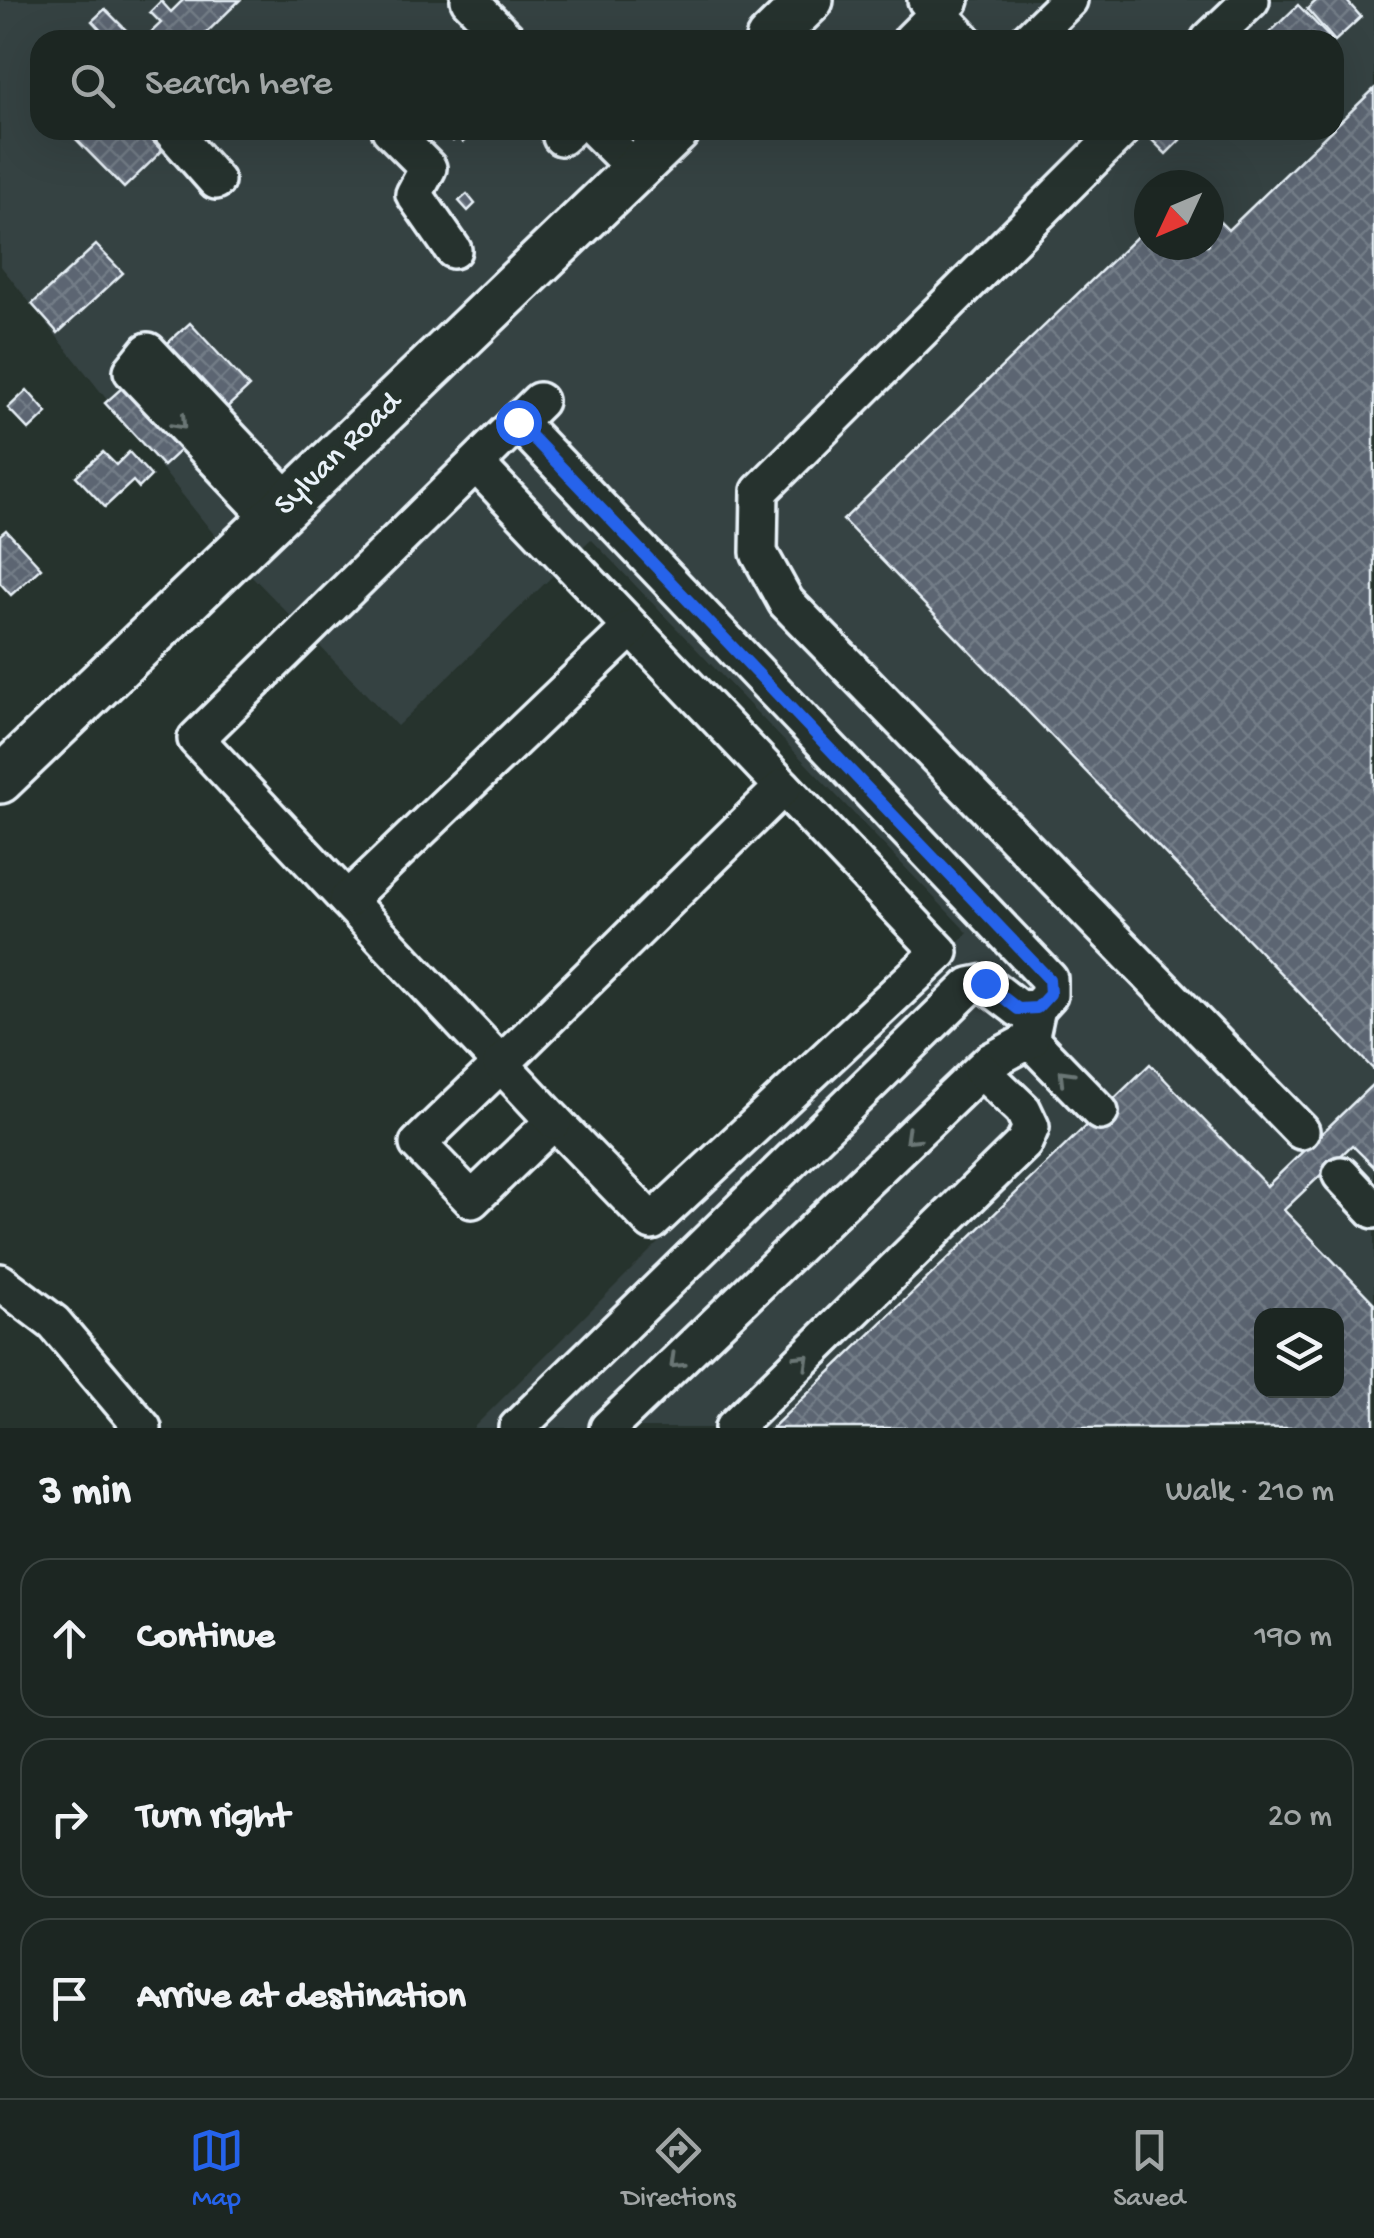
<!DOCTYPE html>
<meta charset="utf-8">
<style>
body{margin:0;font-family:"Gochi Hand",sans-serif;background:#252e2a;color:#f1f3f6}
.controls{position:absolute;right:30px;bottom:30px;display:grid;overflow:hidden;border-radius:20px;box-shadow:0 10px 40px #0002}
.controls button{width:90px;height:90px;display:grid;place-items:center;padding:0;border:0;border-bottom:2px solid #3a4340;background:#1c2622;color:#f1f3f6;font:50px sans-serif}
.compass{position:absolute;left:1134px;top:170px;width:90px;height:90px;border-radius:50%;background:#1c2622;box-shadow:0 10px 40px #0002;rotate:226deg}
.stop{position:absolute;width:30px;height:30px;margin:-22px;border:8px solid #2563eb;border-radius:50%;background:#fff}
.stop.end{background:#2563eb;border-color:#fff;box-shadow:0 2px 10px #0008}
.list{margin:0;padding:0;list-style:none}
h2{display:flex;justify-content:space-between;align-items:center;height:130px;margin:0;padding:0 40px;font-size:42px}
h2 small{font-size:32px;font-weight:400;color:#a0a5a5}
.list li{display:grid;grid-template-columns:65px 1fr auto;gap:30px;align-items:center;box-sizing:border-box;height:160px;margin:0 20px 20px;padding:0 20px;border:2px solid #3a4340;border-radius:30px}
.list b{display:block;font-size:38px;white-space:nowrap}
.list em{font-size:32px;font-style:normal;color:#a0a5a5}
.icon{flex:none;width:55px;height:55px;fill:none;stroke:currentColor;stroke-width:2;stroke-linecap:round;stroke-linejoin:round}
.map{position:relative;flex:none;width:1374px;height:1428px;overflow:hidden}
.search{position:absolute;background:#1c2622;box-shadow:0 10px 40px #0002;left:30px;right:30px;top:30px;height:110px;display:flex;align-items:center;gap:25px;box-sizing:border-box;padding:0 35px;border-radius:30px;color:#a0a5a5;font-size:38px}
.sheet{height:670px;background:#1c2622}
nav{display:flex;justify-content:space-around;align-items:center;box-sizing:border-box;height:140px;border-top:2px solid #3a4340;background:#1c2622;font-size:28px;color:#a0a5a5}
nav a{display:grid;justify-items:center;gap:5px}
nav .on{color:#2563eb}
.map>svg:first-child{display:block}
.built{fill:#364242;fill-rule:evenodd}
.building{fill:url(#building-cross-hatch);stroke:#e8f1f8;stroke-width:2.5;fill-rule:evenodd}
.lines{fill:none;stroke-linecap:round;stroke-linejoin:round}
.minor-casing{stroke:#e8f1f8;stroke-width:42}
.major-casing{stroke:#e8f1f8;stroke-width:52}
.minor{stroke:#26332d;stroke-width:35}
.major{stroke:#26332d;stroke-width:45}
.oneway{stroke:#6a7674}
.route{stroke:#2563eb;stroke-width:12}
.labels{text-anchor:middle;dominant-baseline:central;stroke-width:9;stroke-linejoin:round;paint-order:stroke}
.street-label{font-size:32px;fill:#e8f1f8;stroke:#26332d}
</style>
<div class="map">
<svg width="1374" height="1428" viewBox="0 0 1374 1428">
<defs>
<pattern id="building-cross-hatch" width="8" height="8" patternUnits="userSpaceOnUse" patternTransform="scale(2.5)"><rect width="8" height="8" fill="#5b6572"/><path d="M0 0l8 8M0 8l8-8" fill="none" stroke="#737c87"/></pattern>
</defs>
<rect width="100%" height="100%" fill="#26332d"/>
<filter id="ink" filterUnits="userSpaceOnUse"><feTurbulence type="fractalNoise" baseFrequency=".01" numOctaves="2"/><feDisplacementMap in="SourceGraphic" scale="20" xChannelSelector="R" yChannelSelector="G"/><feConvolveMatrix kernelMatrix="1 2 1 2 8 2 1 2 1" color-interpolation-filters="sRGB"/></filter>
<g filter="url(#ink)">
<path class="built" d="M0,0H1374V1428H473L968,933L591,539L397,726L224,547L0,265ZM40,40H1334V130H40ZM1149,185H1209V245H1149ZM1262,1316H1336V1390H1262Z"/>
<g class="building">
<path d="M183,0H240L199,40H143L161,23L150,12L161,1L171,12Z"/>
<path d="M1317,0H1346L1361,17L1335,41L1307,9Z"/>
<path d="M1298,5L1332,40H1262Z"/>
<path d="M105,9L136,40H110L92,21Z"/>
<path d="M1374,89V1070L843,520L1149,225V245H1209V225L1216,218L1228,230Z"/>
<path d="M67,130H142L162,151L124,188Z"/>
<path d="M444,130H477L463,142L458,137L453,141Z"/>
<path d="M1161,130H1170L1180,140L1166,154L1151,139Z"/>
<path d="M467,194L475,204L468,211L459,201Z"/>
<path d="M96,245L123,273L58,333L32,304Z"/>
<path d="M190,323L249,387L221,413L162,348Z"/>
<path d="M132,379L189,442L163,466L105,403Z"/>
<path d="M27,390L47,413L29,430L8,408Z"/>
<path d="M103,452L116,465L129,452L151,476L139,488L133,481L105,507L76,476Z"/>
<path d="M6,530L41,568L11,595L0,583V535Z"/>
<path d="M1150,1064L1267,1186L1374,1083V1167L1352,1145L1284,1210L1374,1303V1428H772ZM1262,1316H1336V1390H1262Z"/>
</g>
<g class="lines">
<g class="minor-casing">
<g id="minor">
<path d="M469,0L508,40"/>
<path d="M926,0L964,40"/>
<path d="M911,40L951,0"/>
<path d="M1028,40L1069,0"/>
<path d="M1209,40L1251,0"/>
<path d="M171,130L216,181"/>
<path d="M390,130L428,168L414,194L453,250"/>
<path d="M596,130L636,170"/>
<path d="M1122,130L760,491L759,553L786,602L1301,1131"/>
<path d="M561,137L569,130"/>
<path d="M476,464L940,952L652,1222L554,1121L472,1200L418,1144L501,1064L196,739L539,401"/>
<path d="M272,519L132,371L148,351L290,502"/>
<path d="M347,900L631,628"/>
<path d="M1030,1040L1100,1112"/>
<path d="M554,1121L501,1064L783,787"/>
<path d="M1341,1175L1374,1210"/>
<path d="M0,1282L54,1323L143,1428"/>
<path d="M517,1428L970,986L985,983L1019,1009L1037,1008L1049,995V979L518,422"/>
<path d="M608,1428L989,1062L1030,1040L1037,1008"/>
<path d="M733,1428L1024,1143L1031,1127L1023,1110L981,1070"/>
</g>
</g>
<g class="major-casing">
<g id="major">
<path d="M769,40L810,0"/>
<path d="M0,780L677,130"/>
</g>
</g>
<use href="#minor" class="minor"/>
<use href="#major" class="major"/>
</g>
<defs><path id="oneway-chevron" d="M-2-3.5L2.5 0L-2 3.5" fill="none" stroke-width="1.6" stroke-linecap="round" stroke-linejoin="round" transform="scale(2.5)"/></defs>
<g class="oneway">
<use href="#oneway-chevron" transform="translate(180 423) rotate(47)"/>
<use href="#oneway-chevron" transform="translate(1065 1076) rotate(-134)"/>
<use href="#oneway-chevron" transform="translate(911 1137) rotate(136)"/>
<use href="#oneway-chevron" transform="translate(803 1360) rotate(-44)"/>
<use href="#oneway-chevron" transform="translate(676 1362) rotate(136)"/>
</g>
</g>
<g class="lines" filter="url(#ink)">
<path class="route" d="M518,422L1049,979L1050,994L1037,1008L1018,1009L985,983"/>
</g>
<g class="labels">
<g class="street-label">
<text transform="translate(339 455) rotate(-44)">Sylvan Road</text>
</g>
</g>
</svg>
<div class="controls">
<button><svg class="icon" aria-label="layers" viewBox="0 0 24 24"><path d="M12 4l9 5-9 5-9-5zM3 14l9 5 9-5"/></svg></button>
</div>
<svg class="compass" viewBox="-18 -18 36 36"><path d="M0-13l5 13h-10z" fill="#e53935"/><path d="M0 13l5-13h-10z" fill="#a0a5a5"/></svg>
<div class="stop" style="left:518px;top:422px"></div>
<div class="stop end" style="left:985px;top:983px"></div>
<div class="search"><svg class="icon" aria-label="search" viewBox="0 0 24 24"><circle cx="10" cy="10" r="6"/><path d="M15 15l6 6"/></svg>Search here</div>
</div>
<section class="sheet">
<h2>3 min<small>Walk · 210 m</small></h2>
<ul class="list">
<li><svg class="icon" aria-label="ahead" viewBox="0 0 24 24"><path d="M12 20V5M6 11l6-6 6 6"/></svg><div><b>Continue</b></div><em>190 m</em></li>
<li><svg class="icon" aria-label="right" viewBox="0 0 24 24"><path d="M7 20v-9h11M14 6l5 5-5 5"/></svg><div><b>Turn right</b></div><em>20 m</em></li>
<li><svg class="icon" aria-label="arrive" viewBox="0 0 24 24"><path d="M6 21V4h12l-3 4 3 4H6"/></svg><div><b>Arrive at destination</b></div></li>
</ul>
</section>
<nav>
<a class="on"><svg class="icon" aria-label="map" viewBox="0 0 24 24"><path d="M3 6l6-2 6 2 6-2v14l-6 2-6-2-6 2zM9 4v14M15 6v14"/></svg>Map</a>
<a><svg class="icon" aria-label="directions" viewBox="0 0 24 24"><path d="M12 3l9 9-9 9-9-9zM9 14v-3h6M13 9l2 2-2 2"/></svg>Directions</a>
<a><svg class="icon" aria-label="saved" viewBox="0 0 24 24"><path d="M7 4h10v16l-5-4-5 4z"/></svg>Saved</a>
</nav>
